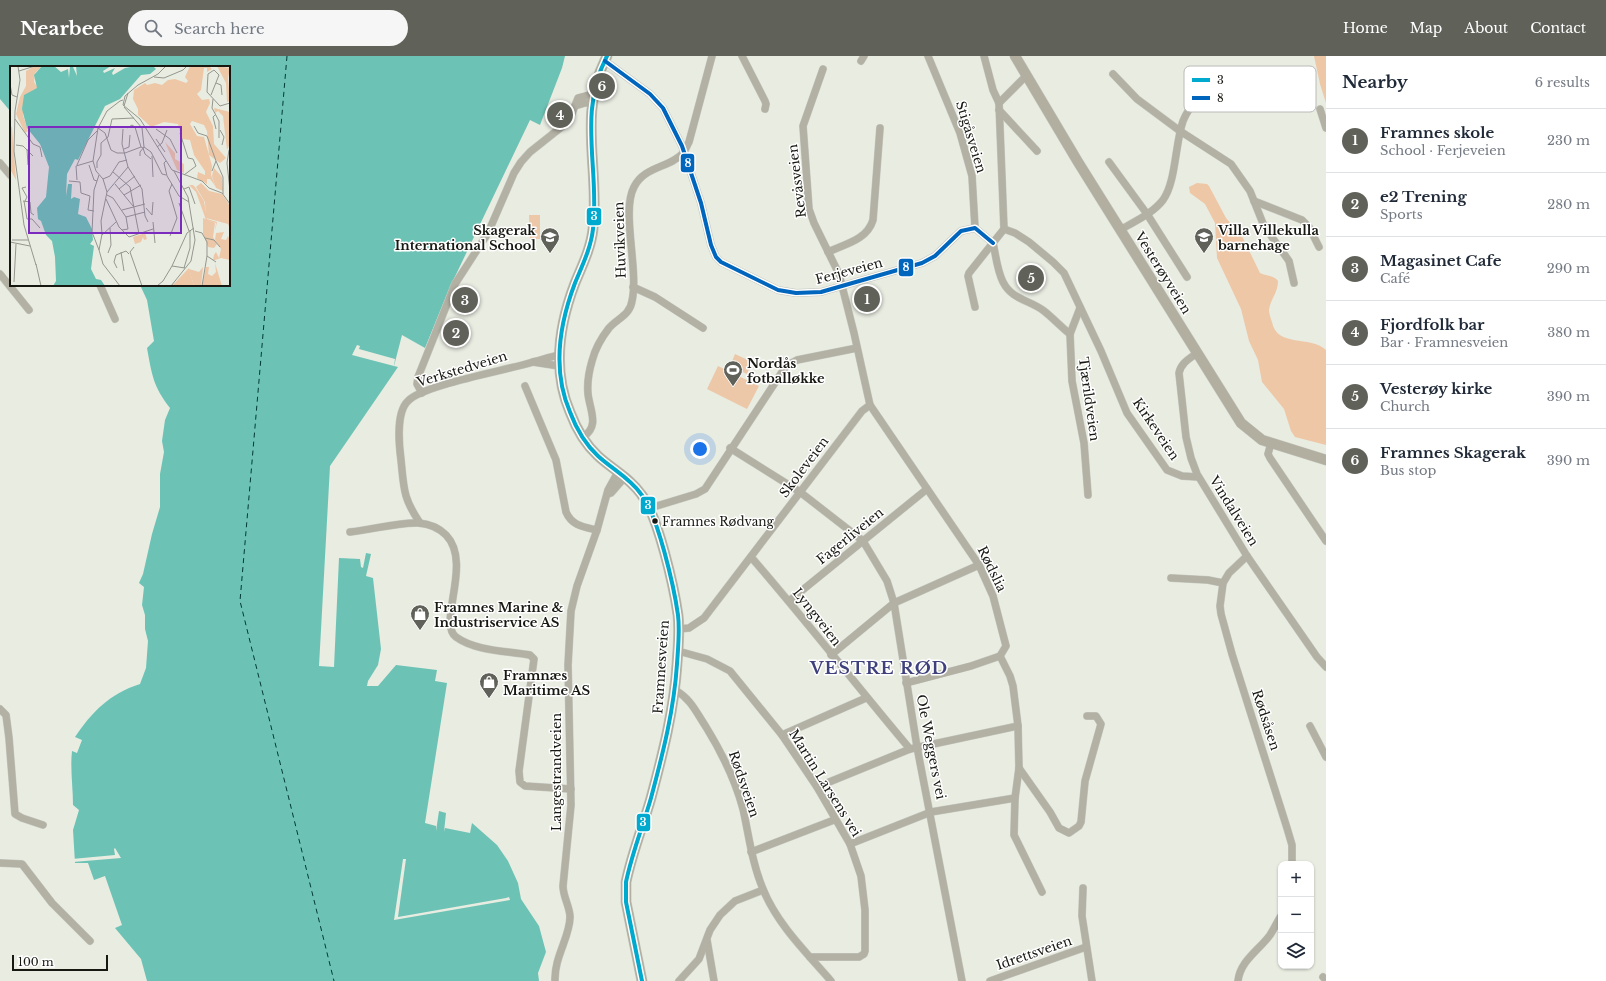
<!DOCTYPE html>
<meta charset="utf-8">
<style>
body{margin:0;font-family:"Libre Baskerville",serif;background:#f6f6f7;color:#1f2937}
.controls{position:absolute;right:12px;bottom:12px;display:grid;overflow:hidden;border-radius:8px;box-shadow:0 1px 3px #0004}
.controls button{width:36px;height:36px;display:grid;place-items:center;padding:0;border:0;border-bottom:1px solid #e0e1e3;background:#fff;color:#1f2937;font:20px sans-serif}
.scale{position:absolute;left:12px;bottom:10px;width:96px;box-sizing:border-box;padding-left:4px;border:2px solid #161811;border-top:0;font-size:11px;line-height:14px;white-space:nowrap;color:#161811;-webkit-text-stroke:3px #fff;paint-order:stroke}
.you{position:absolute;left:700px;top:393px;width:14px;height:14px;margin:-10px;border:3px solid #fff;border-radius:50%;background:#1a73e8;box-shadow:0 0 0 6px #1a73e833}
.badge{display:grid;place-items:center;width:26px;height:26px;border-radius:50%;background:#60625a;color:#fff;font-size:13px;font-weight:700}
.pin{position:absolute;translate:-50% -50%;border:2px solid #fff;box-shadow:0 1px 4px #0006}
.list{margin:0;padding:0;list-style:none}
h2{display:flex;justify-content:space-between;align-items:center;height:52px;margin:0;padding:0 16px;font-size:17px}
h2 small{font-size:13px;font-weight:400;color:#747a83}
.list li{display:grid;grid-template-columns:26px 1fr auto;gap:12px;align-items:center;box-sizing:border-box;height:64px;padding:0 16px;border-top:1px solid #e0e1e3}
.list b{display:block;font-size:15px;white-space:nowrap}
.list p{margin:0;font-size:13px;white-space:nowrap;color:#747a83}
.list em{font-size:13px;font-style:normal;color:#747a83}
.icon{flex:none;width:22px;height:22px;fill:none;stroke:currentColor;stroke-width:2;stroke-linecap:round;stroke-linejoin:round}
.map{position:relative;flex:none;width:1326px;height:925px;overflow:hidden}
header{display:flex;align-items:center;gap:24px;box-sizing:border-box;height:56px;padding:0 20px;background:#60625a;color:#fff}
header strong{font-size:19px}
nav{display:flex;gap:22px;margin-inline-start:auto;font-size:14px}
.search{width:280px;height:36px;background:#f6f6f7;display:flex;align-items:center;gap:10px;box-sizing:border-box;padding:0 14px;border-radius:22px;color:#747a83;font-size:15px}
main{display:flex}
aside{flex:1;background:#fff}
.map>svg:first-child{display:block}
.green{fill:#ecc7a8}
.forest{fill:#eec7a7}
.water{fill:#6cc3b5}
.pier{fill:#e9ece1}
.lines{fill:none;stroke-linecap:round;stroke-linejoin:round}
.ferry{stroke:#003a34;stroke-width:1;stroke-dasharray:5 4;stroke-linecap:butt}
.minor-casing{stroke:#c6c9c1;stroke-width:8}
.secondary-casing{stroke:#c6c9c1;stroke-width:11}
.minor{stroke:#b3b0a4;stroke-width:7}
.secondary{stroke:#b2afa0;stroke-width:10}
.bus-1-casing{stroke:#fff;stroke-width:7}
.bus-2-casing{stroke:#fff;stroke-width:7}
.bus-1{stroke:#00a9ce;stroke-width:4}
.bus-2{stroke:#0065bd;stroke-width:4}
.bus-dot{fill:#161811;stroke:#fff;stroke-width:1.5}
.labels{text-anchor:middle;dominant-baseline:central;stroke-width:3;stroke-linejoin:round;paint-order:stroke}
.bus-label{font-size:12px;fill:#161811;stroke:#fff;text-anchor:start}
.street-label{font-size:13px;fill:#161811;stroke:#fff}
.poi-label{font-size:13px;font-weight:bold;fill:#161811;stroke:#fff;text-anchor:start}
.district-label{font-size:17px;font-weight:bold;letter-spacing:1px;fill:#3f417d;stroke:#fff}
.inset-river{fill:none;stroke:#6cc3b5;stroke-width:2}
.inset-road{fill:none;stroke:#95978e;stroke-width:1}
.view{fill:#7b2cbf;fill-opacity:0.15;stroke:#7b2cbf;stroke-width:2}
.inset-edge{fill:none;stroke:#161811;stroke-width:2}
.key{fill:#fff;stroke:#b9bab8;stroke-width:1}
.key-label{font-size:11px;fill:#161811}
.line-badge{stroke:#fff;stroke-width:1.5}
.badge-label{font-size:11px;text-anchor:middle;font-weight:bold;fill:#fff}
</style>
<header>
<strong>Nearbee</strong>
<div class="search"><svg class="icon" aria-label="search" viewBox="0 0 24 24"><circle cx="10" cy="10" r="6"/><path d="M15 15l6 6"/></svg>Search here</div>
<nav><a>Home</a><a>Map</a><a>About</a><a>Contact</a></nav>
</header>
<main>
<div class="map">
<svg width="1326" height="925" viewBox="0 0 1326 925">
<rect width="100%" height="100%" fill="#e9ece1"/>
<g class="green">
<path d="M529,159H540V183H530Z"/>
<path d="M735,298L752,306L747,318L730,310Z"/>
<path d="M718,310L759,330L747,353L707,333Z"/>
</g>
<g class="forest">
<path d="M1314,0H1326V47L1320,28Z"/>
<path d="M1197,127L1207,128L1209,130L1226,162L1243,182L1260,217C1266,220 1273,219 1278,225C1278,237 1270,244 1269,254C1269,258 1271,263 1272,266C1277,292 1310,279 1326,294V389L1295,381L1291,375L1284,353L1262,326L1258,304L1249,285L1241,253L1217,202L1215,167L1205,148L1190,137L1189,131Z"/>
</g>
<path class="water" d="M0,0H565L562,12L540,69L530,64L450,231L425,292L402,279L394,310L398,311L330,410L319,610L334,611L339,502L360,503L361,511L363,512L366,497L371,498L366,520L373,522L381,593L378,609L368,625L367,630H378L396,609L437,614L435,625L447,627L425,767L436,770V775L439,755L446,757L444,776L445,772L470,777L472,767L497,789L508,805L518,827L521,843L539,870L546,896L538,917L539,925H147L141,903L115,872L122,869L105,820L94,824L88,807H75L73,774L79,754L73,749C73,731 70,712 72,695L77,697L82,684L75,681C92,656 109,638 140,628L146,612L148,585L145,573V559L142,549L144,531L139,527L143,518L152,478L160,451V418L164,396L162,385L165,364L170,352C153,330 152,319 147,292L154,285L147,244L140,229H229V11H11V56L0,43Z"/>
<g class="pier">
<path d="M357,289L360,290L359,293L395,303L394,310L352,299Z"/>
<path d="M115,792L121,802L73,806L72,803L115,799L114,793Z"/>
<path d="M403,803H406L398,861L506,842L509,841L510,844L394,864Z"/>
</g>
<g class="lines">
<path class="ferry" d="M287,0L240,545L334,925"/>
<g class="minor-casing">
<g id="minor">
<path d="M742,0L765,45L766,48L765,53"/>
<path d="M928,0L960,77L972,120L975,172"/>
<path d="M605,5L650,38L663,52L682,90L701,147L711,189L716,201L721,206L778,234L796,237L821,236L922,207L935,200L961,175L975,172L993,187"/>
<path d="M861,5L864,0"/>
<path d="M823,13L803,70L809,153L814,167L839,218L854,277L870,349L979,509L993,540L1006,590L1000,600L971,610L906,627"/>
<path d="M1113,18L1137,43L1180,75L1231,108L1250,135L1264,170L1289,205L1294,227"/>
<path d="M999,47L1026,20"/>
<path d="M575,50L585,47H592"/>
<path d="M1320,53L1326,72"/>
<path d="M999,54L1037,95"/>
<path d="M1109,106L1147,158L1187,221"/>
<path d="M0,107L11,120"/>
<path d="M1254,145L1302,164L1309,171L1319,191"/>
<path d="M1004,173L1015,177L1029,186L1053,206L1064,217L1101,295L1127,357L1167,414L1182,420L1198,421"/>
<path d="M1120,174C1135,165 1152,158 1163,144C1176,126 1175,88 1183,65C1189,50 1201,37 1210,24"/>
<path d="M993,187C996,200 997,214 1003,226C1012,244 1030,244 1044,255C1053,262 1061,271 1070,278"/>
<path d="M828,196C845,188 867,184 873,164L880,72"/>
<path d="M0,218L29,254"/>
<path d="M100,229L115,263"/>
<path d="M633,231L655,241L703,272"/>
<path d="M975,251L968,220L969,217L1004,173L999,47L993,34L984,0"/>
<path d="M1080,252L1070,278L1072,325L1084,387L1088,439"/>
<path d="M1197,297C1189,303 1181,307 1179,317L1186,381L1191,402L1197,418L1247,500L1317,601L1326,611"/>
<path d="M533,306L559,310"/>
<path d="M525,330L556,404L566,456C572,470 584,471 597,474"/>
<path d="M422,337L417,328L418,321L455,228L488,177L514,117L521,106L530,96L569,65L578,42L593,38"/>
<path d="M583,381C600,370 590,355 588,338C587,327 589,315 592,305C595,293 602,281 609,272C618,262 630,259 632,245C639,214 621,155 634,131C644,110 670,112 683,97C686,94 687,89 689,86L712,0"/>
<path d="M1271,387L1268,398L1270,402L1326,485"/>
<path d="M730,392L800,436L863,485L887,525L894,547L917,691L962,925"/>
<path d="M608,438L611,437L625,421"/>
<path d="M650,452L696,438L705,433L786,310L797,304L857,292"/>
<path d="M420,467C403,442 404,433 401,404C399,389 396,356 408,345C422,329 508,314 533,306C541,304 550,301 559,299"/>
<path d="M350,476C373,474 396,466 419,467C430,468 439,472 446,479C473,507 437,567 456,581C475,595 507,595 530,599L534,603L519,715L520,726L525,730L571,733"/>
<path d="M1247,500L1229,517L1223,527L1220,550L1221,558L1232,598L1287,772L1292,789V808"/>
<path d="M751,501C805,563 856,629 910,693"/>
<path d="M1171,522L1208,524L1223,527"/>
<path d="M789,545L927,433"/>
<path d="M679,573L689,572L704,562L862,355L870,349"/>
<path d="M678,595L707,603L730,615L782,679L817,731L850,788L861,820L865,854V895L864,898L859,901H810"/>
<path d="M831,599L894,547L979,509"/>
<path d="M1000,600L1010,620L1013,630L1018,670L1019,712L1015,742L1014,779L1042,836"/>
<path d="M675,634C691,643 696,656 706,671C722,697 735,723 743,753C749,780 752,807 763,833C777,868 806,896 831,925"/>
<path d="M0,653L6,659L9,682L15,758L22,762L43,769"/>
<path d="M1310,670L1326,701"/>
<path d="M782,679L866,642"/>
<path d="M1019,712L1050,756L1059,772L1069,777L1079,770L1081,766L1085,725L1101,668L1096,660H1087"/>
<path d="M817,731L910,693L1018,670"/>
<path d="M850,788L931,756L1015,742"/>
<path d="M751,796L834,764"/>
<path d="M0,807L22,808L52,847L90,885"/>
<path d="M1083,832L1082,860L1092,925"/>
<path d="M707,884L714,925"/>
<path d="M1323,921L1326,924"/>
<path d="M555,925C554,901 570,881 570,861C570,851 563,841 563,830L571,749L568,609L571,555L577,530L597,474L608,434L618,416"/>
<path d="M679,925L699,903L710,874L720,859L735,845L763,834"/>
<path d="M990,925L1086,891"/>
<path d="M1238,925C1240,905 1259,894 1270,879C1274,873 1277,866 1281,860"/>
</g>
</g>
<g class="secondary-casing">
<g id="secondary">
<path d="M607,0C577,58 600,113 593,173C591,192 582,210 575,227C559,269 552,314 570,356C576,372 585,388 598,400C612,413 630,422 641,438C658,459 674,531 678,559C680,575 678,592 677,608C674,654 663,697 651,742C643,770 632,797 626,826V846L642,925"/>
<path d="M1015,0L1078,106L1241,367L1262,384L1326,404"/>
</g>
</g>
<use href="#minor" class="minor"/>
<use href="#secondary" class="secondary"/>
<g class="bus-1-casing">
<path id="bus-1" d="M607,0C577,58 600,113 593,173C591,192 582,210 575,227C559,269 552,314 570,356C576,372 585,388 598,400C612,413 630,422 641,438C658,459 674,531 678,559C680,575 678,592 677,608C674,654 663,697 651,742C643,770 632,797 626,826V846L642,925"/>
</g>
<g class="bus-2-casing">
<path id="bus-2" d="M605,5L650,38L663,52L682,90L701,147L711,189L716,201L721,206L778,234L796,237L821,236L922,207L935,200L961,175L975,172L993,187"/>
</g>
<use href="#bus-1" class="bus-1"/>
<use href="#bus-2" class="bus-2"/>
</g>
<defs>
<g id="school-pin" transform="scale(1)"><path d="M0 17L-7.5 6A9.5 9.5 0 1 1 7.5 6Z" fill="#60625a" stroke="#fff"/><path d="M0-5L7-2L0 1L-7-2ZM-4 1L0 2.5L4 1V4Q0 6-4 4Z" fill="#fff"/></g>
<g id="stadium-pin" transform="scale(1)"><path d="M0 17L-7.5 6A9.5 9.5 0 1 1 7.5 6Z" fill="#60625a" stroke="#fff"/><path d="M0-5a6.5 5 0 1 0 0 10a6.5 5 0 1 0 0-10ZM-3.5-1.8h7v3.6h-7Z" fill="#fff"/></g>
<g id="shop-pin" transform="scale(1)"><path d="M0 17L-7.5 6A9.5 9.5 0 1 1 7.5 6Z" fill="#60625a" stroke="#fff"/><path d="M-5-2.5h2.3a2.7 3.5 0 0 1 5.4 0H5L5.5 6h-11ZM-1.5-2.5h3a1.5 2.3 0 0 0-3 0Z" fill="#fff"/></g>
</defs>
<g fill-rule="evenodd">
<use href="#school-pin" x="550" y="181"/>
<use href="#school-pin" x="1204" y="181"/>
<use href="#stadium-pin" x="733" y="314"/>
<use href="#shop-pin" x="420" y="558"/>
<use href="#shop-pin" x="489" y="626"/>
</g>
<circle class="bus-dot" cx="655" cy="465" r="3.5"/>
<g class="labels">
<g class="bus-label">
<text x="662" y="465">Framnes Rødvang</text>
</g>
<g class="street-label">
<text transform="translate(971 81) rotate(73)">Stigåsveien</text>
<text transform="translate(797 125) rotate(-97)">Revåsveien</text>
<text transform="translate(620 184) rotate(-92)">Huvikveien</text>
<text transform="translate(849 215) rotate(-15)">Ferjeveien</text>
<text transform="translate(1163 217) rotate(58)">Vesterøyveien</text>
<text transform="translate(462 313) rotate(-17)">Verkstedveien</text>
<text transform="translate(1089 343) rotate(82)">Tjærildveien</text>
<text transform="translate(1156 373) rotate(56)">Kirkeveien</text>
<text transform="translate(804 411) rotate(-53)">Skoleveien</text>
<text transform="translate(1234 455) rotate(58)">Vindalveien</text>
<text transform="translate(850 480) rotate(-39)">Fagerliveien</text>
<text transform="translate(992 513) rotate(64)">Rødslia</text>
<text transform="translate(817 561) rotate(52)">Lyngveien</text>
<text transform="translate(661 611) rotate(-86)">Framnesveien</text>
<text transform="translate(1266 664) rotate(72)">Rødsåsen</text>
<text transform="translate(931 691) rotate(79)">Ole Weggers vei</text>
<text transform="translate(556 716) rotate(-90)">Langestrandveien</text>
<text transform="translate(825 727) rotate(58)">Martin Larsens vei</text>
<text transform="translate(744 728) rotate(71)">Rødsveien</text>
<text transform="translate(1034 897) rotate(-19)">Idrettsveien</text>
</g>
<g class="poi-label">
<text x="536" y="174" text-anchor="end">Skagerak<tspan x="536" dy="15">International School</tspan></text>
<text x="1218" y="174">Villa Villekulla<tspan x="1218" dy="15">barnehage</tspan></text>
<text x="747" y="307">Nordås<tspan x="747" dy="15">fotballøkke</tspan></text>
<text x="434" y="551">Framnes Marine &amp;<tspan x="434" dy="15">Industriservice AS</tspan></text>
<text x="503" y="619">Framnæs<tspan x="503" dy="15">Maritime AS</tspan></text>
</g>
<g class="district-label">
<text x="879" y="612">VESTRE RØD</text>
</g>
</g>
<g transform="translate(10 10)">
<rect width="220" height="220" fill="#e9ece1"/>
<path d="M25,0H32L25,7L24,16L28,22L15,29L14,33L13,49L18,65L15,67L6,48L10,31L16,20V5ZM0,58L2,62L6,114L0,103ZM204,102L212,111L213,125L206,122L202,110ZM191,117L199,125L212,128L220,140V163L218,158L196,152L195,136L186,121ZM193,152L205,157L203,171L207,178L204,182L198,181L193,167ZM135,167L137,173L134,174L133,171L131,176L125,178L123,171ZM193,201L191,220H184L179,203L189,206Z" fill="#ecc7a8"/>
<path d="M180,0H199L202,3L197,6V2H194L191,24L187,28L192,34L199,33L200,37L196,46L203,60L204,78L216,92L210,97L199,89L197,65L194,59L182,55L180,58L187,70L194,71L202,100L201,109L206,121L200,113H197V118L187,112L188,106L195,109V105L184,89L180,74L172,73L168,58L154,56L141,61L128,49V43L123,33L124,24L135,17L137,19L145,17L152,19L158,14L165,13L176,17L178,15L175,11ZM207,0L220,2L218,12L220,35L217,36L216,17ZM204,42L220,46V78L217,84L213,50L208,45L205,47ZM155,76L165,87V93L174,98V107L167,104ZM179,119H183L185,121L194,135L197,153L207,156L205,165L206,157L196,154L186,126ZM214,166L211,173L216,174L218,170L220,174V194L211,192L205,194H203L204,189L206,186L209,192L211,183L205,174L206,167ZM205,197L212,220H192L196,201H199L198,208L202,210L206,206ZM179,202L184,220H162L177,204Z" fill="#eec7a7"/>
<path d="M32,0H44L51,6L58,3L59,12L60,1H63L67,10L66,0H101L93,5L94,7L105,2L102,7L103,9L115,2L126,0H143L146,3L140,8L131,9L110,33L95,40L68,94L65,93L57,108L56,130L58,118H62L61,133L64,131L70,133L68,148L76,151L82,163L83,174L80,178L84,180L81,203L86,213L91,214L95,220H37H43L46,215L45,191L42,175L36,169L31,155L28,153L27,142L36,131L39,101L30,78L17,62L12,43L14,29L27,22L24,9Z" fill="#6cc3b5"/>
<path class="inset-river" d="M57,5L47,123L71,220"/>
<path class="inset-road" d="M8,0L10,14L5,45L4,85L14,159L26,199M156,0L148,8L128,19L115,30L113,39L130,53L162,104L192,115L199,122L212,127L220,138M9,5L25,0M144,11L154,12L173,4L177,0M206,17L211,19L212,29M0,18L2,29L7,31M201,29L209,9L204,4L198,8L197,26L210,40L220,37M203,33L202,42L209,55V72M114,40L118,27M114,41L132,62L134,81L130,86V90M205,49L203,51L206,63M5,53L23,78L30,81L32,91M184,60L188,67L197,70L206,95M88,62L95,67L101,84L107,87H115L131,81L133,82M117,62L122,59L125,61L131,81M113,63L112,78L118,101L132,123L135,150L138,156M146,63L160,73L167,87M210,64L214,71L212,79M170,67L178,92L183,93L186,100L174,109M146,73L155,86M6,79L13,80L23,90M134,81L141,86L152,108L156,109M147,81L152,77L157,64M133,82L135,88L141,93M17,83L18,99M114,83L119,81L120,69M219,84L217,97L220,125M142,90L143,111M156,95L154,97L157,110L169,130L179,136M67,99L78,74L87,65M79,99L84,114L87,115M87,102V96L91,89V77L98,71L102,53L124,52M202,105L206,95L213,111V128M103,106L120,121L129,168M93,113L100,110L109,96L117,94M67,114L66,100L83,95M59,115L70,116L71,127L80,130L78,144L84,145M105,118L123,140M109,123L125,110M174,123L179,121L185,138M97,126L118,101M97,129L103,132L116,151L118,163L112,164M114,129L131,119M96,133L109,161L119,171L143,163M13,135L20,136L21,147L24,149M14,135L17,153H22L30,162M15,135L17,131L12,122L16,121M169,137L179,165M136,142L142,149L143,136M112,144L135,138M116,151L135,146M143,156L145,177M185,165L192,167L197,176V190L206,196M92,169L106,156M160,170L167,152L159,125L162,118M195,172L204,174L210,181M2,174H18M0,176L20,180M124,181L120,186L132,220M89,184L82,166L84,124L89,109M111,186L114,205M98,187L101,179L100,162M26,198L31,220M162,200L175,202M107,202L104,196L106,189L116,185L119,188M174,202L180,182V164M4,216L6,178M110,220L93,198L89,184L92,168L91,155L97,126L93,113L86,105L83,95L88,62L97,45L110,35L113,34M147,220L153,215L162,200L177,167L184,162M161,220L181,195L185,174L178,131L164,105M192,220L197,190"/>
<path class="view" d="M19,61H171V167H19Z"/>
<rect width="220" height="220" class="inset-edge"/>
</g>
<rect x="1184" y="10" width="132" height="46" rx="6" class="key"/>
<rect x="1192" y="22" width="18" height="4" fill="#00a9ce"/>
<rect x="1192" y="40" width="18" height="4" fill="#0065bd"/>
<g class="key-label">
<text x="1217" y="28">3</text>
<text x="1217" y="46">8</text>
</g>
<g class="line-badge">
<rect x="680" y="97" width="15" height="20" rx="4" fill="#0065bd"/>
<rect x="586" y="151" width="16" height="19" rx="4" fill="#00a9ce"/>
<rect x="898" y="202" width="16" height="19" rx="4" fill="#0065bd"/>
<rect x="640" y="440" width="16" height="19" rx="4" fill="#00a9ce"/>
<rect x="636" y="757" width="15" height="19" rx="4" fill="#00a9ce"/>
</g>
<g class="badge-label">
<text x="688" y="111">8</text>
<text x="594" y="164">3</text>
<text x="906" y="215">8</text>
<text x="648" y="453">3</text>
<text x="643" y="770">3</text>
</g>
</svg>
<div class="controls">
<button>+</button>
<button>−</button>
<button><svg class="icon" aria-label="layers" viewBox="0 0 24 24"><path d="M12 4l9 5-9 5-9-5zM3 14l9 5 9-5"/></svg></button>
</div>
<div class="scale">100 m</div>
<div class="you"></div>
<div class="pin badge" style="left:867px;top:243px">1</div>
<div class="pin badge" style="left:456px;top:277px">2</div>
<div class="pin badge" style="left:465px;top:244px">3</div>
<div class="pin badge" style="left:560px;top:59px">4</div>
<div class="pin badge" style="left:1031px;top:222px">5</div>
<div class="pin badge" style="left:602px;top:30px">6</div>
</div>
<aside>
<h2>Nearby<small>6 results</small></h2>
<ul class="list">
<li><span class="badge">1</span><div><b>Framnes skole</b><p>School · Ferjeveien</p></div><em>230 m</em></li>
<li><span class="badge">2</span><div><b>e2 Trening</b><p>Sports</p></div><em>280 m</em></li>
<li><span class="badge">3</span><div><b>Magasinet Cafe</b><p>Café</p></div><em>290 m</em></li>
<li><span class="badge">4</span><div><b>Fjordfolk bar</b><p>Bar · Framnesveien</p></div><em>380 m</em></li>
<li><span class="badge">5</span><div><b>Vesterøy kirke</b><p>Church</p></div><em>390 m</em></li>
<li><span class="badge">6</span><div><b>Framnes Skagerak</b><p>Bus stop</p></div><em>390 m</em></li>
</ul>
</aside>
</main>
